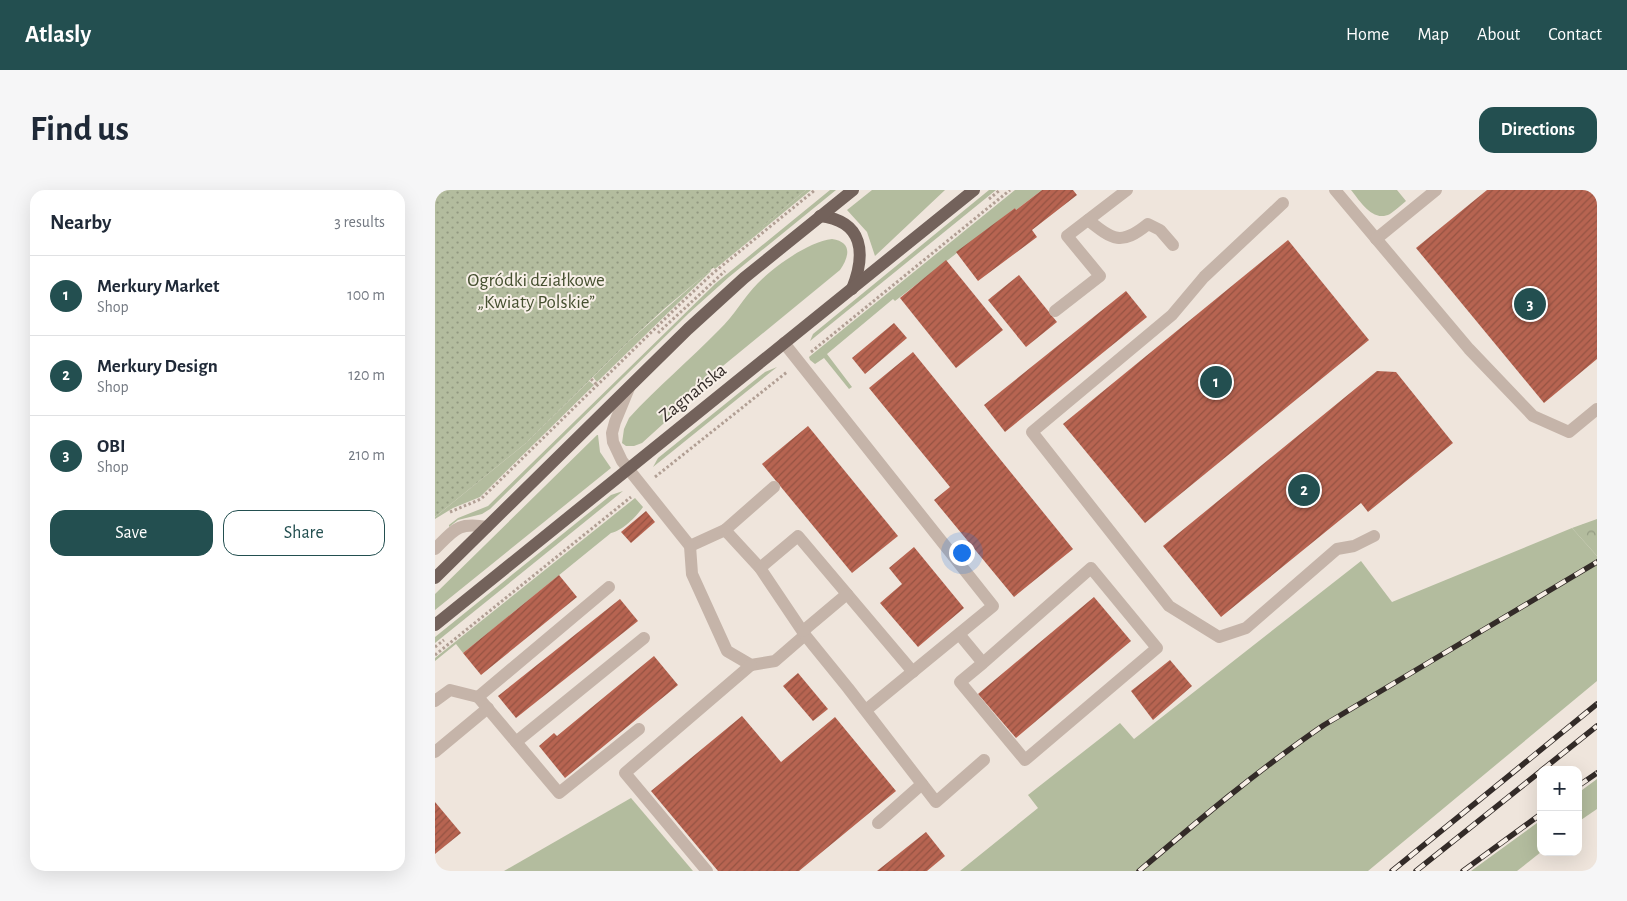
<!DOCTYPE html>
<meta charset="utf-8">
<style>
body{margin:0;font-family:"Alegreya Sans",sans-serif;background:#f6f6f7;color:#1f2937}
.controls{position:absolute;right:15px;bottom:15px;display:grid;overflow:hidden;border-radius:10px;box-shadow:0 5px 20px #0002}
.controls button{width:45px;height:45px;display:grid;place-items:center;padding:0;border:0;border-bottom:1px solid #e0e1e3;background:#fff;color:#1f2937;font:25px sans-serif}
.you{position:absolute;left:526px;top:362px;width:18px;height:18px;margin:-12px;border:4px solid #fff;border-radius:50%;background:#1a73e8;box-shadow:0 0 0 8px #1a73e833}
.badge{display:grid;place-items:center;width:32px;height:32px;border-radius:50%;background:#234f50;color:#fff;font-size:16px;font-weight:700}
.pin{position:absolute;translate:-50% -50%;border:2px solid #fff;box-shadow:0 1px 5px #0006}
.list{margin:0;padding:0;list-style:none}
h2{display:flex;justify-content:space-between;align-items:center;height:65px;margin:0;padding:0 20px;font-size:21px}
h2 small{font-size:16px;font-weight:400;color:#747a83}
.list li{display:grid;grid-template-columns:32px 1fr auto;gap:15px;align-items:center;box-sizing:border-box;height:80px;padding:0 20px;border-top:1px solid #e0e1e3}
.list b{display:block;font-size:19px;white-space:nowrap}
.list p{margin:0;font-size:16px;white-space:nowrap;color:#747a83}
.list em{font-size:16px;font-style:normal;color:#747a83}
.actions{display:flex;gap:10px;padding:15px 20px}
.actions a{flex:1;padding:11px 0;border:1px solid #234f50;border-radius:15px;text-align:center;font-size:18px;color:#234f50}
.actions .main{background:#234f50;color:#fff}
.map{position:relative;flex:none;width:1162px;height:681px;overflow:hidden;border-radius:15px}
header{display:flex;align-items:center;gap:30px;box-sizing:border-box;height:70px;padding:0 25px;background:#234f50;color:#fff}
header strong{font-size:24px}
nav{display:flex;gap:28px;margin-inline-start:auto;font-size:18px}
.intro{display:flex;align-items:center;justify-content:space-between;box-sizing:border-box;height:120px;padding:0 30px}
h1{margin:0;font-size:35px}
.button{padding:12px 22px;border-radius:15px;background:#234f50;color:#fff;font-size:18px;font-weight:700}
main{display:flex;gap:30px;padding:0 30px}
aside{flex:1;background:#fff;border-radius:15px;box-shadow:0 5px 20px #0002}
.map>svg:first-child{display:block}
.grass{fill:#b3bc9e}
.forest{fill:url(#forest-crowns)}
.garden{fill:url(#garden-dots)}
.building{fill:url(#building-hatch)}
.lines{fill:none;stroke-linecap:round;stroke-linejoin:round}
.path{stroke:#b19f94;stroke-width:3;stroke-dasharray:2.5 2.5;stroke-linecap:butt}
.minor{stroke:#c5b4a9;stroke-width:12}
.major{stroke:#73625b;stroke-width:12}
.rail-casing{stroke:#332b28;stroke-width:5.5}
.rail{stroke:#f7efe7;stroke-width:4;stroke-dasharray:11;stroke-linecap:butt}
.labels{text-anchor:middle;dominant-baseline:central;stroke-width:4;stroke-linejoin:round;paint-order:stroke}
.park-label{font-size:19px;fill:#454f2f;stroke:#f7efe7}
.street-label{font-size:19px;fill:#332b28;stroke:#f7efe7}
</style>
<header>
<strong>Atlasly</strong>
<nav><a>Home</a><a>Map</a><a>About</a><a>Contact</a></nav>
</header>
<div class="intro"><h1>Find us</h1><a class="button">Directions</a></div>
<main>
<aside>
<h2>Nearby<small>3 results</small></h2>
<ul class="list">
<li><span class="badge">1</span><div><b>Merkury Market</b><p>Shop</p></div><em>100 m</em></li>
<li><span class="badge">2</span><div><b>Merkury Design</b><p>Shop</p></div><em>120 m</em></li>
<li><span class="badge">3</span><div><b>OBI</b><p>Shop</p></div><em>210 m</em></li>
</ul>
<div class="actions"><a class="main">Save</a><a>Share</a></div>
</aside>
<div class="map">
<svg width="1162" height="681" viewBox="0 0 1162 681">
<defs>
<pattern id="forest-crowns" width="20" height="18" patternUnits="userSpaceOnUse" patternTransform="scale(1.25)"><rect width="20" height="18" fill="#b3bc9e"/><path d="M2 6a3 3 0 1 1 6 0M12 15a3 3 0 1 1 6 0" fill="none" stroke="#929981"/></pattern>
<pattern id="garden-dots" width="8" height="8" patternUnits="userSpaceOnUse" patternTransform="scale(1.25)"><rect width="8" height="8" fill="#b3bc9e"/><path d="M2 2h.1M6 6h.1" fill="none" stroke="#929981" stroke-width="1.8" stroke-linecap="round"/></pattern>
<pattern id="building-hatch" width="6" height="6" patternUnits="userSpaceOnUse" patternTransform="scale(1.25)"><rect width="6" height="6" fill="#b76451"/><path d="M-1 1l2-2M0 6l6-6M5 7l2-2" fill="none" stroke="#955343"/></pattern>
</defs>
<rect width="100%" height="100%" fill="#efe5dc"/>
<g class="grass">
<path d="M371,0H376L280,79L278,77Z"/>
<path d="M395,0H401L294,87L254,123L55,319L47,324L23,330L14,337V335L23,328L53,316L281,93Z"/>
<path d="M437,0H510L440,66L432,42L412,20Z"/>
<path d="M554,0H561L375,151L378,144Z"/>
<path d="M580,0H607L581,20L580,18L460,111L458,109L392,164L417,197L414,199L389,168L380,174L375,170L374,167Z"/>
<path d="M916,0H962L971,11C966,15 961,20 955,24C938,33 925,11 916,0Z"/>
<path d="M397,49C418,52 414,67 405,80L261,198L228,234L207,253L199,256H191L187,253L189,239L194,228C222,197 255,170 284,140C299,126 309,107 323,93C340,76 373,52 397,49Z"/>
<path d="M275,80L276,81L162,192L158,187L192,153Z"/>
<path d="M342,177L218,277L223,268L330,182Z"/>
<path d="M154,191L159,195L45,307L18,318L0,329V327L91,253Z"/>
<path d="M162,245H163L165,262L176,278L0,420V404Z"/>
<path d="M188,301L26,432L0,453V447L176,305Z"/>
<path d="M200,308L208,317C202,326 187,341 176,343L28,463L21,454L0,471V468Z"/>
<path d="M1137,338L1162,366V491L933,681H525L603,618L593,605L685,533L699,549L926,371L957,412Z"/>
<path d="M1162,589V619L1143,632V603Z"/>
<path d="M196,608L258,681H69Z"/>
<path d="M1106,630V662L1082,681H1036Z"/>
</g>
<path class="forest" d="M1162,329V366L1137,338Z"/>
<path class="garden" d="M0,0H371L229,119L192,153L91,253L0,327Z"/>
<g class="building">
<path d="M607,0H638L642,5L597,40L602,47L543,91L521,62L580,18L581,20Z"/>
<path d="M1052,0H1162V169L1109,213L981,58Z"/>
<path d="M853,50L934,150L710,333L628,234Z"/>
<path d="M511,70L568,140L521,178L465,108Z"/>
<path d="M584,85L622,132L591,157L553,110Z"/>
<path d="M691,101L712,127L570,242L549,215Z"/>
<path d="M459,133L472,148L430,184L417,168Z"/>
<path d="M478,162L638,359L579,407L499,310L515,297L434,198Z"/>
<path d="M942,181L961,182L1018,253L933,322L926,313L786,427L728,356Z"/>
<path d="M373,236L463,346L417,383L327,274Z"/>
<path d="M211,321L220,332L196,353L186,342Z"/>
<path d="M479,357L529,418L483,457L445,413L467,394L454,378Z"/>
<path d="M124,385L142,407L46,485L28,463Z"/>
<path d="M659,407L696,451L581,548L543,504Z"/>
<path d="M185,409L203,431L81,528L63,506Z"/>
<path d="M219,466L243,495L130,588L104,556L119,543L122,546Z"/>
<path d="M735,470L757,496L718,530L696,501Z"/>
<path d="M363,483L393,519L378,531L348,496Z"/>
<path d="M307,526L346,572L400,527L461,601L364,681H283L216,601Z"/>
<path d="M0,612L26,643L0,664Z"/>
<path d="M491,642L510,666L492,681H442Z"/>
</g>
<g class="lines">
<g class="path">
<path d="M554,9L565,0"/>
<path d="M223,143L290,81"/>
<path d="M376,162L575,0"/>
<path d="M156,189L162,195"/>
<path d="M220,287L352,182"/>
<path d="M15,322L46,309L244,115L277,84L380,0"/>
<path d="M0,457L9,450"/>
<path d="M0,465L196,307"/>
</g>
<g class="minor">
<path d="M900,0L1034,159L1098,226L1134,242L1162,219"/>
<path d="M848,13L769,87L737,125L597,242L734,416L784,447L811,438L902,359L919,356L939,346"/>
<path d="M653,30C678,50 686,56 713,34L725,40L738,55"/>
<path d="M941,49L1001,0"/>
<path d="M620,121L665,86L632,46L692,0"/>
<path d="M349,153L558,416L431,520"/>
<path d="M194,198L180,232L177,243L178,252L187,271L255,356L257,384L292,461L316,475L340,471L370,445"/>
<path d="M290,340L339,297"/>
<path d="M255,356L290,340L325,378L370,445L413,498L501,612L549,570"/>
<path d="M0,359C20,339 23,332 52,337"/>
<path d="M325,378L363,346L478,482"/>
<path d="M368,441L412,404"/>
<path d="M524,444L548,473L656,378L722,458L590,570L525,492L548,473"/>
<path d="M43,507L124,603L204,539"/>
<path d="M0,511L15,500L43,507L174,397"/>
<path d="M81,552L209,448"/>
<path d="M0,562L53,518"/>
<path d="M443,633L487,594"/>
<path d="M272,681L190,583L316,475"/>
</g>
<g class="major">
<path d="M385,26C429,31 431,64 417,99"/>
<path d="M0,388L253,139L309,88L418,0"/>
<path d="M0,435L539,0"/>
</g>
<g class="rail-casing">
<g id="rail">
<path d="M1107,580L1162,536"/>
<path d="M1143,596L1162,583"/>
<path d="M704,681C764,630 823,580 889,535L1162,372"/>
<path d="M957,681L1162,514"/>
<path d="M981,681L1106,581"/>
<path d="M1028,681L1106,624"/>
</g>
</g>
<use href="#rail" class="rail"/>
</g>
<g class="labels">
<g class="park-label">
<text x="101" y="90">Ogródki działkowe<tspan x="101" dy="22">„Kwiaty Polskie”</tspan></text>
</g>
<g class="street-label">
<text transform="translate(258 203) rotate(-39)">Zagnańska</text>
</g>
</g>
</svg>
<div class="controls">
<button>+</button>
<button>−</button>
</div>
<div class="you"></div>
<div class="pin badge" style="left:781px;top:192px">1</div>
<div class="pin badge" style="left:869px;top:300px">2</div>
<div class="pin badge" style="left:1095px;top:114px">3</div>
</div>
</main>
